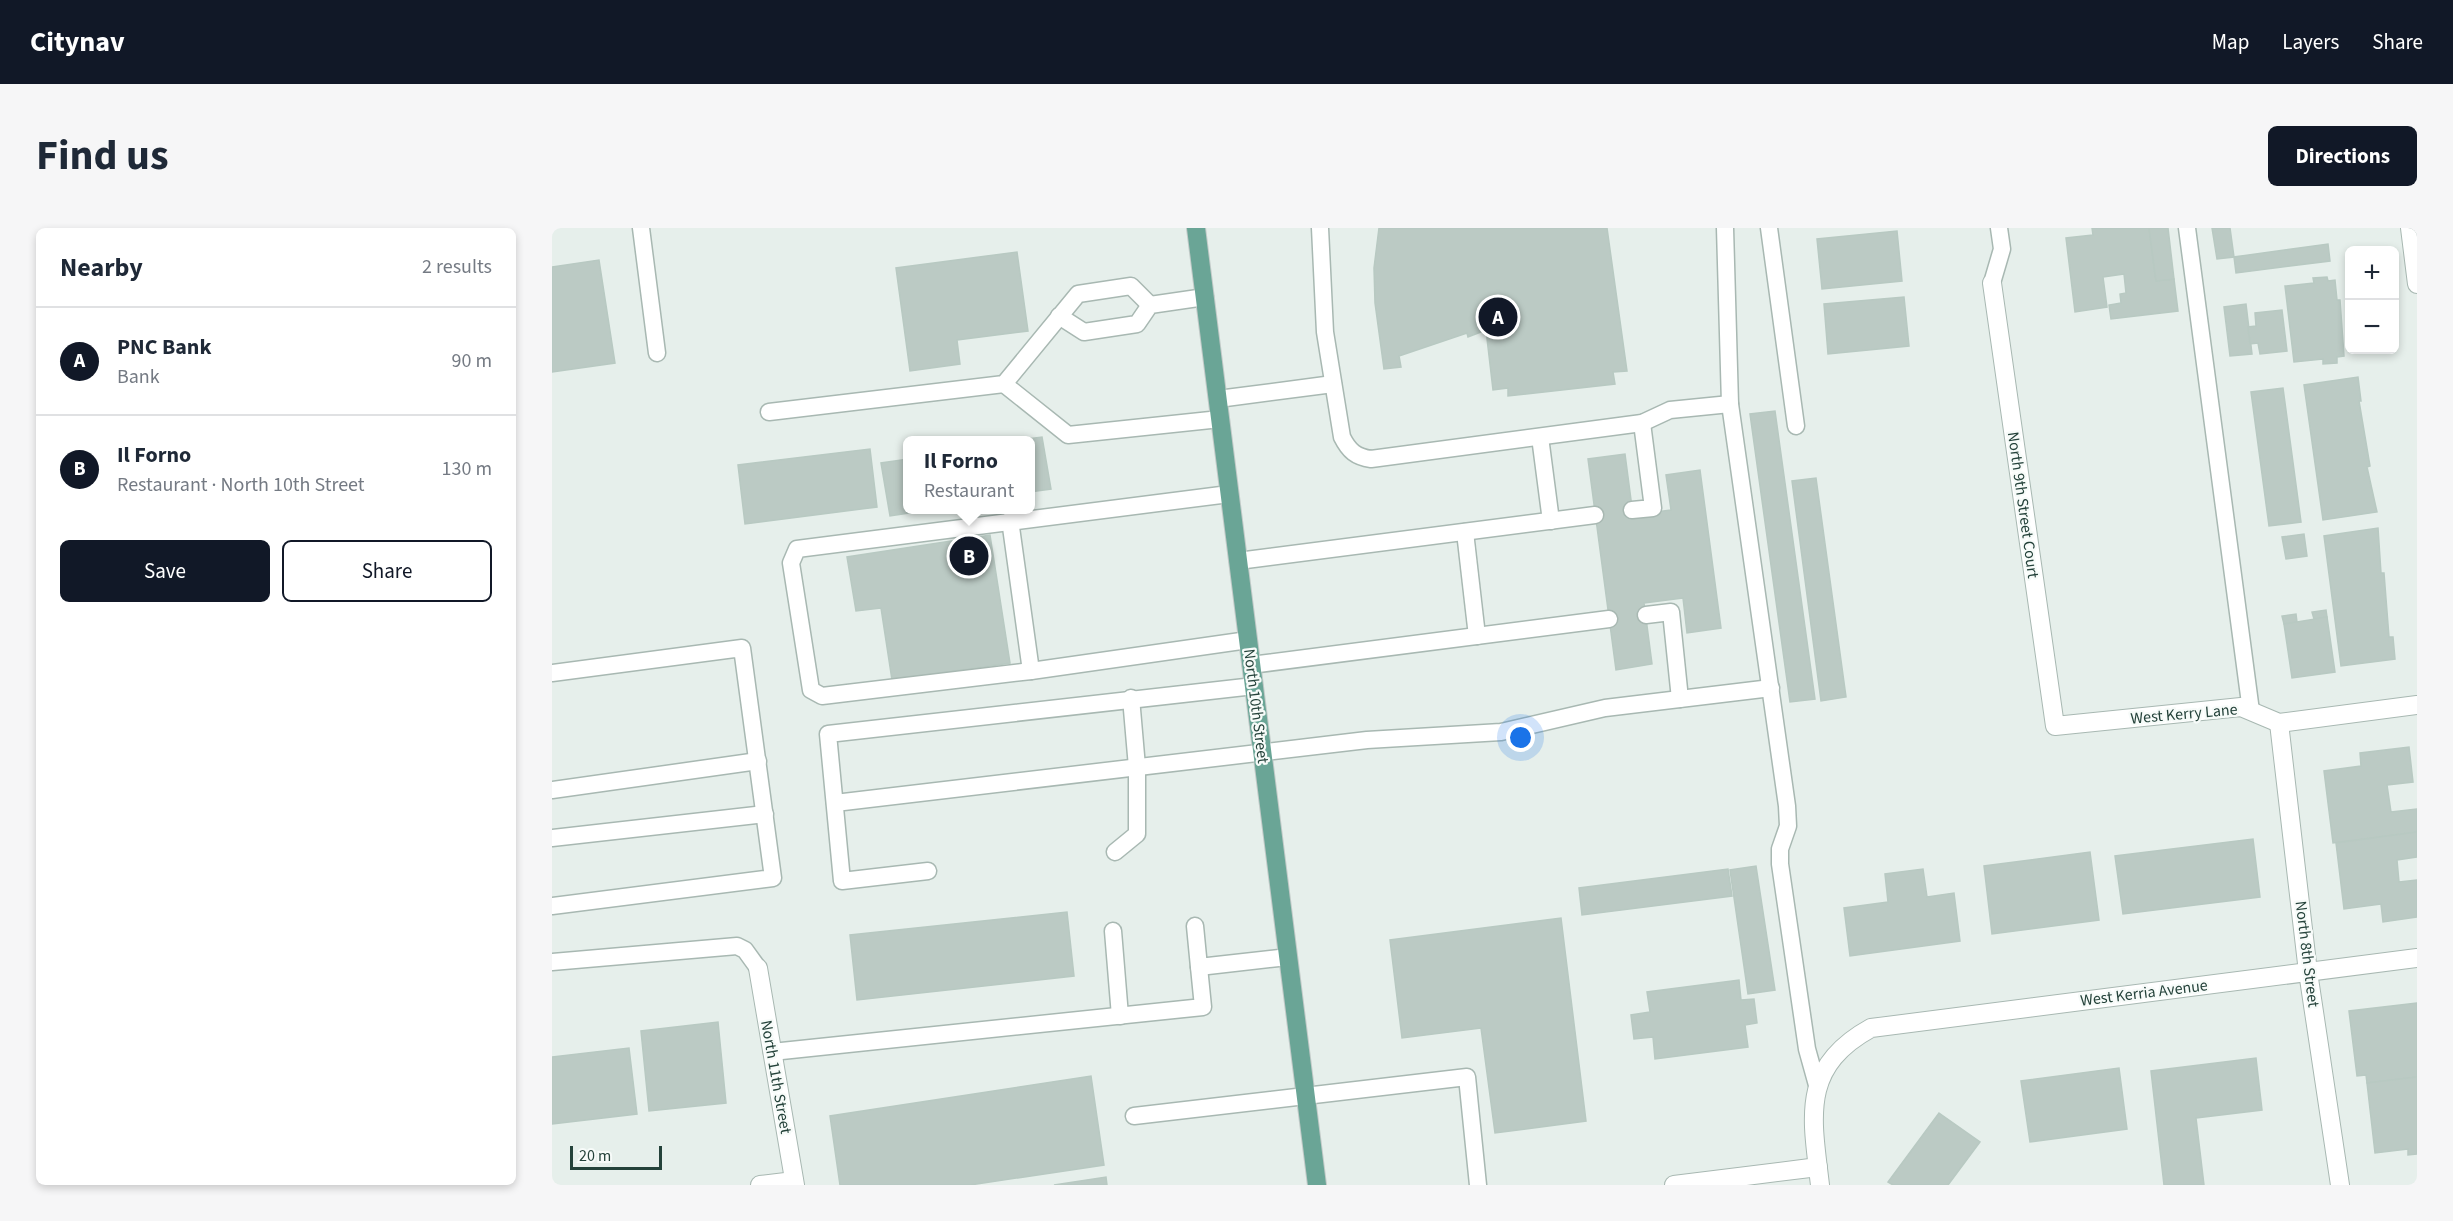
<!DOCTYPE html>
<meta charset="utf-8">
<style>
body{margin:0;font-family:"Source Sans 3",sans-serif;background:#f6f6f7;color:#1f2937}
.controls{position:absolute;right:18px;top:18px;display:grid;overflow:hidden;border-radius:9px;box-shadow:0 3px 9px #0003}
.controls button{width:54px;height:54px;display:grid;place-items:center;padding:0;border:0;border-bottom:2px solid #e0e1e3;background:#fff;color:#1f2937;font:30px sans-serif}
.scale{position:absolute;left:18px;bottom:15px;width:92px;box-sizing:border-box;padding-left:6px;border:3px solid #24423a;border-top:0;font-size:16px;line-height:21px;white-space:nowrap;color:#24423a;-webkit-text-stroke:4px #f7fbf9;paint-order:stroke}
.you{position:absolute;left:969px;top:510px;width:21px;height:21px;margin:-15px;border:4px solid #fff;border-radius:50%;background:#1a73e8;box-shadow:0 0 0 9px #1a73e833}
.badge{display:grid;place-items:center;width:39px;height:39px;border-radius:50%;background:#111827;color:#fff;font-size:20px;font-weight:700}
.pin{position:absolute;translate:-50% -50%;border:3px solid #fff;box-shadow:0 2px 6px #0006}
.popup{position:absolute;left:351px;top:208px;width:132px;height:78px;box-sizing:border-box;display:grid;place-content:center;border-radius:9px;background:#fff;filter:drop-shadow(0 2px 4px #0005);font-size:20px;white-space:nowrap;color:#747a83}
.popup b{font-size:22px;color:#1f2937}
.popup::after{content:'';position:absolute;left:50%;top:100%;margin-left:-12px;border:12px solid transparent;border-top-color:#fff}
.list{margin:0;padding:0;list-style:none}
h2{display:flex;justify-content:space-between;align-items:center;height:78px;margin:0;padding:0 24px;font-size:26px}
h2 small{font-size:20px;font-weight:400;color:#747a83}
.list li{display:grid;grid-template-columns:39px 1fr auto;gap:18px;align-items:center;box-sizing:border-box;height:108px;padding:0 24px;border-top:2px solid #e0e1e3}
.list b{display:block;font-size:22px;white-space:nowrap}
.list p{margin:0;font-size:20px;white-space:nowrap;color:#747a83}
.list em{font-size:20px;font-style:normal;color:#747a83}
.actions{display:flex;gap:12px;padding:18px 24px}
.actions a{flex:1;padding:14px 0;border:2px solid #111827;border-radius:9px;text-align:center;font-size:21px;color:#111827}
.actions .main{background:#111827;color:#fff}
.map{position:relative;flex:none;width:1865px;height:957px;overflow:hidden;border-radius:9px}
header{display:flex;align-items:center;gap:36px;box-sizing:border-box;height:84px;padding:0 30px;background:#111827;color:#fff}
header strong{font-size:28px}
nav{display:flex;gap:33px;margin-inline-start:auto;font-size:21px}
.intro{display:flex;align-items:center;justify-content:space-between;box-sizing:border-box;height:144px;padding:0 36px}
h1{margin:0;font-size:42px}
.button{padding:15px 27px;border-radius:9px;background:#111827;color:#fff;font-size:21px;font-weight:700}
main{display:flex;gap:36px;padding:0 36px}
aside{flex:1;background:#fff;border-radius:9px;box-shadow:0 3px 9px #0003}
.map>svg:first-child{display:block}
.building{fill:#bbcac4;stroke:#b8c9c2;stroke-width:1.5}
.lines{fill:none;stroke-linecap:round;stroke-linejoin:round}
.lane-casing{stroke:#a8b8b2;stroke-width:19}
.street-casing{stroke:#a8b8b2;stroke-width:20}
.primary-casing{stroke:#c2cac8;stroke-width:20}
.lane{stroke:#fff;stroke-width:16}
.street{stroke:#fff;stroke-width:18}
.primary{stroke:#6aa596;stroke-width:18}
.labels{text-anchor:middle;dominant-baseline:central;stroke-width:4.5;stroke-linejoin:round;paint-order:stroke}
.street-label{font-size:16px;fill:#24423a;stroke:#f7fbf9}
</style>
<header>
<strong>Citynav</strong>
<nav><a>Map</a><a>Layers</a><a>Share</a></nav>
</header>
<div class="intro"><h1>Find us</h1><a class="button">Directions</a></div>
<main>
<aside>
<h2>Nearby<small>2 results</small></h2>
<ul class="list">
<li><span class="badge">A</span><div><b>PNC Bank</b><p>Bank</p></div><em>90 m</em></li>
<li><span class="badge">B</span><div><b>Il Forno</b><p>Restaurant · North 10th Street</p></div><em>130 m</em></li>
</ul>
<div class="actions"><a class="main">Save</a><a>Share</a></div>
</aside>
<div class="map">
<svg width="1865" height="957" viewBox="0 0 1865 957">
<rect width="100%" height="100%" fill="#e6efeb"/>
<g class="building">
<path d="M827,0H1055L1075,143L1061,144L1063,156L956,168V160L941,162L934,102L916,109L915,105L847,128L849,139L832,141L823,75L822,40Z"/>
<path d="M1540,0H1597L1604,53L1622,51L1626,83L1559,91L1557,77L1569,75L1568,66L1574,65L1572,46L1551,49L1555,79L1523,84L1514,10L1541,7Z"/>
<path d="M1597,0H1616L1622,51L1604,53Z"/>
<path d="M1660,0H1678L1682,29L1665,31Z"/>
<path d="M1345,3L1350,53L1270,61L1265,11Z"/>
<path d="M1776,16L1778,33L1684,45L1682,29Z"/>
<path d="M465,24L476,103L405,112L408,136L358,143L344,40Z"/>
<path d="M47,32L63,135L0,144V39Z"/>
<path d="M1775,49L1776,53L1783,52L1785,72H1788L1792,128L1785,129V135L1771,136V131L1742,134L1733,58L1762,55L1761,50Z"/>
<path d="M1352,69L1357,118L1276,126L1272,76Z"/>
<path d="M1694,76L1700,126L1678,128L1672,79Z"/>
<path d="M1730,82L1735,123L1708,126L1706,115L1698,116L1696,99L1704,98L1703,85Z"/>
<path d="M1806,149L1809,173H1807L1818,238L1815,239L1825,284L1771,292L1752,157Z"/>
<path d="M1731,160L1749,294L1717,298L1699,164Z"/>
<path d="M1223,183L1263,471L1238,474L1198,186Z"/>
<path d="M490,209L499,261L478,264V212H467Z"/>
<path d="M318,221L325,279L193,296L186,237Z"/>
<path d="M1073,226L1081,287L1119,282L1114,247L1148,242L1169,400L1135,405L1131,370L1092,375L1100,436L1064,442L1036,231Z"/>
<path d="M356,231V282H377L338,288L329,235Z"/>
<path d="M1264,250L1294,469L1269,473L1240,253Z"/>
<path d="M1826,300L1829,345H1832L1837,409H1841L1843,431L1789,438L1772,308Z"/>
<path d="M1752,306L1755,328L1734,331L1730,309Z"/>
<path d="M438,307L458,435L340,452L329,380L304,383L295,329Z"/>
<path d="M1774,382L1775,389L1762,391L1760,384Z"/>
<path d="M1744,386L1745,394L1732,396L1730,388Z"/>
<path d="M1775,389L1783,444L1740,450L1732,396Z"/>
<path d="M1857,519L1861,554L1835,557L1839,584L1865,581V604L1781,615L1772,543L1809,538L1808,525Z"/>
<path d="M1865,604V629L1845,632L1847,654L1865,652V689L1831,694L1829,676L1792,681L1784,615Z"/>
<path d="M1701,611L1708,669L1571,686L1563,628Z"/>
<path d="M1538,624L1547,692L1440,706L1432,638Z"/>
<path d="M1204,638L1223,762L1196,766L1178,642Z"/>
<path d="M1176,641L1180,668L1030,687L1027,660Z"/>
<path d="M1371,641L1375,669L1402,665L1408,713L1298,728L1292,680L1336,674L1333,646Z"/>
<path d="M515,684L522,748L305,772L298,707Z"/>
<path d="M1009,690L1034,893L943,905L929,800L850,810L838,712Z"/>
<path d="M1187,752L1189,772L1202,771L1205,795L1193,797L1196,819L1103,831L1101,809L1082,811L1079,787L1098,784L1095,764Z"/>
<path d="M1865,775V849L1815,855L1814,847L1805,848L1797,783Z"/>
<path d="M166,794L174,875L97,883L89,803Z"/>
<path d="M77,820L85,886L0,896V829Z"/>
<path d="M1704,830L1710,882L1644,890L1652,957H1612L1599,843Z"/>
<path d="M1567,840L1575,901L1478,914L1469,853Z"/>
<path d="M539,848L552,937L418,957H288L278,888Z"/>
<path d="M1865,849V926L1856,927V921L1823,925L1815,855Z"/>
<path d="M1387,885L1428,914L1396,957H1341L1336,954Z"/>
<path d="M554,949L555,957H502Z"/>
</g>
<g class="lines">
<g class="lane-casing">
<g id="lane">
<path d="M89,0L105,125"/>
<path d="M768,0L773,104L790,209C797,223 804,229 819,231L1090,195L1118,182L1178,176"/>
<path d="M1173,0L1178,176L1235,578L1236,598L1228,621V636L1255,821L1265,857"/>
<path d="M1217,0L1244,198"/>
<path d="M1635,0L1699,483"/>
<path d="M1440,55L1450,21L1447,0"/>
<path d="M507,88L532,104L585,96L598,77L653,69"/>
<path d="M452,156L516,207L668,191"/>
<path d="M666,171L781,156"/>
<path d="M217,184L452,156L526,66L579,58L598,77"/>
<path d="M988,209L999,293"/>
<path d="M677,266L245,321L239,335L259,462L270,468L479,443L696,412"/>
<path d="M1080,282L1101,280L1090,195"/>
<path d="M458,292L479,443"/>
<path d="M913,304L925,408"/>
<path d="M686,333L1043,287"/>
<path d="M1094,387L1119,384L1128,471"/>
<path d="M699,437L1057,391"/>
<path d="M0,445L190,420L221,650L0,678"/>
<path d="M0,562L206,533"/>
<path d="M283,575L815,512L949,504L1053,480L1219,460"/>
<path d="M0,610L213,586"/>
<path d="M563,624L585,606V539L579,470"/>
<path d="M376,643L290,653L276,506L702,458"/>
<path d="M643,698L647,739L736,729"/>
<path d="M561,703L568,788"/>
<path d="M0,734L185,718L193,722L206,740"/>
<path d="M220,824L651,779L647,739"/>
<path d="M582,888L915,849L926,957"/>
</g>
</g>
<g class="street-casing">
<g id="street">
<path d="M1858,0L1865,56"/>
<path d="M1440,55L1503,498L1689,479L1727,495L1865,477"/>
<path d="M1727,495L1756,744L1788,957"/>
<path d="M206,740L243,957"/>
<path d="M208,957L242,953"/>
<path d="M1122,957L1266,939"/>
<path d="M1268,957C1260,889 1248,839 1319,800L1865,730"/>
</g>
</g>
<g class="primary-casing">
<path id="primary" d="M644,0L765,957"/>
</g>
<use href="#lane" class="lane"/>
<use href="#street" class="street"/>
<use href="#primary" class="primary"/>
</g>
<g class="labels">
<g class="street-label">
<text transform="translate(1471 277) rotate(82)">North 9th Street Court</text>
<text transform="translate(704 478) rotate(83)">North 10th Street</text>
<text transform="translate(1632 486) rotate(-5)">West Kerry Lane</text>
<text transform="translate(1755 726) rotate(83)">North 8th Street</text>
<text transform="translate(1592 765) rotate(-7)">West Kerria Avenue</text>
<text transform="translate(224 849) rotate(80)">North 11th Street</text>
</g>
</g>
</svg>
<div class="controls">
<button>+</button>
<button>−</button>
</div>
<div class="scale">20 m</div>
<div class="you"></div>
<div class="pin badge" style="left:946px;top:89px">A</div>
<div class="pin badge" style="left:417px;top:328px">B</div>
<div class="popup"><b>Il Forno</b>Restaurant</div>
</div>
</main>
